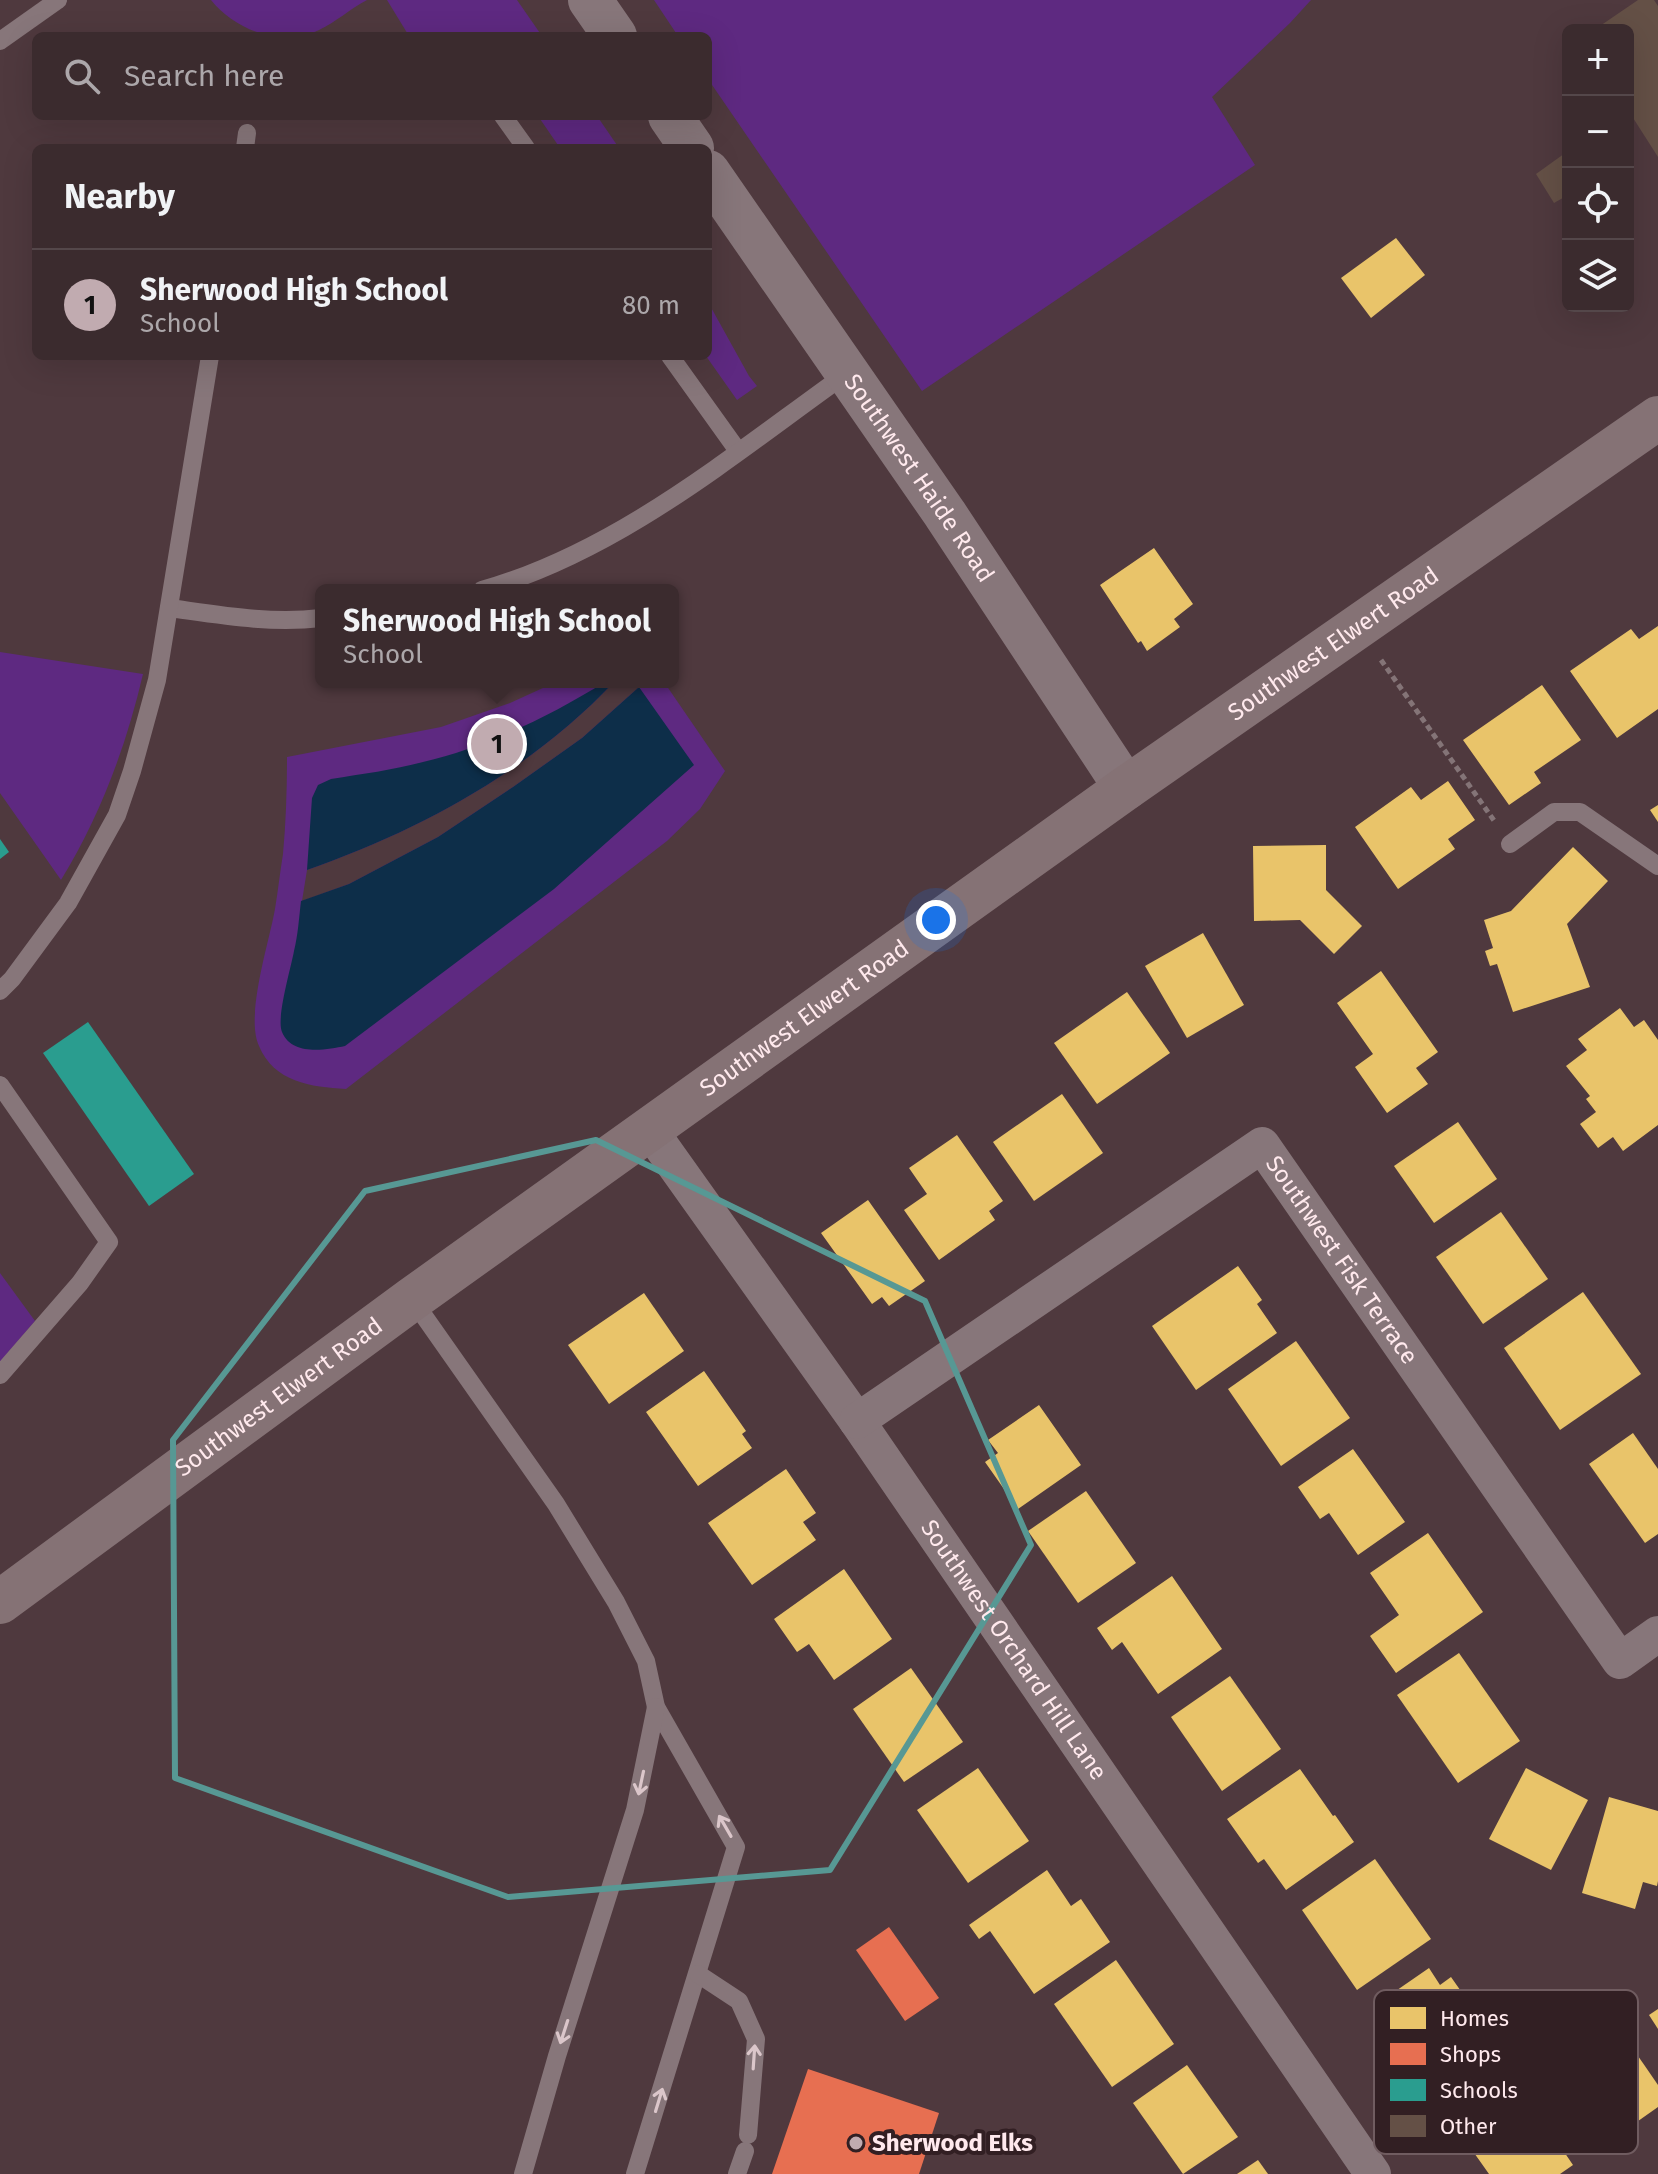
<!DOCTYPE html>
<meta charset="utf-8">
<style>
body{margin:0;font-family:"Fira Sans",sans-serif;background:#46373a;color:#f1f3f6}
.controls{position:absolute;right:24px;top:24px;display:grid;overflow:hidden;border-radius:12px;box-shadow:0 8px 32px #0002}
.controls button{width:72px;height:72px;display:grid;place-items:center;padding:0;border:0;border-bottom:2px solid #54474a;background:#3b2b2e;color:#f1f3f6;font:40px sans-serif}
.you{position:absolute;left:936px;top:920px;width:28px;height:28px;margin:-20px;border:6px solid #fff;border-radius:50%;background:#1a73e8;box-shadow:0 0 0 12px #1a73e833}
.badge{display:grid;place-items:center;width:52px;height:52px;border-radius:50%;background:#c1abb0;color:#111;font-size:26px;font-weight:700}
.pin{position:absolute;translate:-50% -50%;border:4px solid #fff;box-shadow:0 2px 8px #0006}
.popup{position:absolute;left:315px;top:584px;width:364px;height:104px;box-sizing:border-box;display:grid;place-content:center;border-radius:12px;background:#3b2b2e;filter:drop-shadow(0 2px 6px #0005);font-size:26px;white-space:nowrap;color:#aca7aa}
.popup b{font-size:30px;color:#f1f3f6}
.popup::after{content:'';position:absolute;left:50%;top:100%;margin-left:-16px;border:16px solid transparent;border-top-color:#3b2b2e}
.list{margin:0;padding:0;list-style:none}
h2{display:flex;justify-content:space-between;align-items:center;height:104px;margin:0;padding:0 32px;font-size:34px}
h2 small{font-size:26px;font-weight:400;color:#aca7aa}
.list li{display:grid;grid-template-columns:52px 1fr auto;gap:24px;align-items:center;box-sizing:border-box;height:112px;padding:0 32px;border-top:2px solid #54474a}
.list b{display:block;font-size:30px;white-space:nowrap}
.list p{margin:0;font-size:26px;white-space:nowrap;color:#aca7aa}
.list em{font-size:26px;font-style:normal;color:#aca7aa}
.icon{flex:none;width:44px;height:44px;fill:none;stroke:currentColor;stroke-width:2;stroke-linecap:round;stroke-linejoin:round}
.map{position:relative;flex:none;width:1658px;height:2174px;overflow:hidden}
.search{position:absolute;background:#3b2b2e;box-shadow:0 8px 32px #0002;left:32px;top:32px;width:680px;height:88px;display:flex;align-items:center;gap:20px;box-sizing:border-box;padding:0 28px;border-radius:12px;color:#aca7aa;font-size:30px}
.panel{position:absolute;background:#3b2b2e;box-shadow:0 8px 32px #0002;left:32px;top:144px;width:680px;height:216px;border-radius:12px}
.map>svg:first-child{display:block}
.green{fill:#5e2981}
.water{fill:#0d2e49}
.homes{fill:#e9c46a}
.shops{fill:#e76f51}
.schools{fill:#2a9d8f}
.building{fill:#645046}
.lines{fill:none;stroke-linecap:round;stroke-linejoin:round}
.path{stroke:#847477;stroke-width:5;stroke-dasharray:6 4;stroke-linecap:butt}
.service{stroke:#87767a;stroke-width:18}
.minor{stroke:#87767a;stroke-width:36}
.tertiary{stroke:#87767a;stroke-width:44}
.secondary{stroke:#857275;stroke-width:44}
.oneway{stroke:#dbc6ca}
.marked{fill:none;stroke:#579894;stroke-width:6;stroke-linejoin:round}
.poi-dot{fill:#c1abb0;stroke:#321f23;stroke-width:3}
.labels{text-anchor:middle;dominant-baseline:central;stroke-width:8;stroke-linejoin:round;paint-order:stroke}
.street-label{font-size:24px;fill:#ffe9ed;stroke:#321f23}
.poi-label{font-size:24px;font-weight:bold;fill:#ffe9ed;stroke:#321f23;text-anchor:start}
.key{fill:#321f23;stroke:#705c60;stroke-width:2}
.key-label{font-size:22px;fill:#ffe9ed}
</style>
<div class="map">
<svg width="1658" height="2174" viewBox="0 0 1658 2174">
<rect width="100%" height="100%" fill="#4f393e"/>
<g class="green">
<path d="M211,0H367C350,9 336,22 319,30C281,48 235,30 211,0Z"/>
<path d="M387,0H517L542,36H409Z"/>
<path d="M654,0H1311L1290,23L1212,97L1255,165L922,391L708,79V36H678Z"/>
<path d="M538,116H597L619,148H560Z"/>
<path d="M708,302L749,376L757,386L737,400L706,356H708Z"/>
<path d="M0,652L143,674C126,747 100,816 61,880L0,793Z"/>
<path d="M556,682H614C530,771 421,830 307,870L302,901L349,884L438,837L513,787L582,738L639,687L635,682H664L725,771L700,809L667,841L346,1089C311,1087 274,1082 259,1046C245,1016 269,943 275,909C278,891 280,872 283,854C286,822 287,789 287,757L441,727L510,703Z"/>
<path d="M0,1273L35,1321L0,1362Z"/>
</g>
<g class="water">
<path d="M605,682H614C530,771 421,830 307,870L312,798L318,785L331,779C362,774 393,770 423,762C487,747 550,716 605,682Z"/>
<path d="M639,687L694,765L554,889L345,1046C325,1050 292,1056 282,1032C276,1018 291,968 294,951C298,935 299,918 301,901L349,884L438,837L513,787L582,738Z"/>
</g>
<g class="homes">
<path d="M1396,238L1425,275L1371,318L1341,278Z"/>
<path d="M1154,548L1193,604L1174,619L1180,627L1147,651L1141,641L1138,643L1100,585Z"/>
<path d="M1658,626V709L1617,738L1570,671L1631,629L1639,639Z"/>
<path d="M1542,685L1581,740L1534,772L1541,783L1509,805L1463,740Z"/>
<path d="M1448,781L1475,820L1448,839L1455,849L1398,889L1355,827L1411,787L1421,800Z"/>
<path d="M1658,805V822L1650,810Z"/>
<path d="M1326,845V890L1362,926L1334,954L1300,920L1254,921L1253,846Z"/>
<path d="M1573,847L1608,881L1567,924L1590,987L1513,1012L1497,964L1490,966L1485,951L1493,948L1484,920L1511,911Z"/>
<path d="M1203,933L1244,1005L1187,1038L1145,966Z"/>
<path d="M1381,971L1438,1052L1416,1068L1428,1084L1387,1113L1355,1067L1373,1054L1337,1003Z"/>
<path d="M1127,992L1170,1053L1097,1104L1054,1043Z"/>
<path d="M1620,1008L1634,1027L1644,1020L1658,1040V1125L1623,1151L1613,1137L1598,1148L1580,1124L1596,1112L1586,1099L1590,1096L1566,1066L1587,1050L1578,1039Z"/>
<path d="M1062,1094L1103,1153L1034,1201L993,1142Z"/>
<path d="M1458,1122L1497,1179L1434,1223L1394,1166Z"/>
<path d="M957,1135L1003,1201L989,1211L995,1220L939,1260L904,1210L927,1194L909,1168Z"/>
<path d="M868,1200L925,1281L889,1306L882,1297L872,1304L821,1233Z"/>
<path d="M1501,1212L1548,1279L1483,1324L1436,1257Z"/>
<path d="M1238,1266L1262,1300L1257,1304L1277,1333L1196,1390L1152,1326Z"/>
<path d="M1583,1292L1641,1374L1560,1430L1504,1348Z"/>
<path d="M644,1293L684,1351L609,1404L568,1345Z"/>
<path d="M1296,1341L1350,1418L1281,1466L1228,1389Z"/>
<path d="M704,1371L746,1431L742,1434L752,1448L698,1486L646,1412Z"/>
<path d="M1039,1405L1081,1465L1018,1509L985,1462L998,1453L988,1440Z"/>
<path d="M1633,1433L1658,1469V1534L1645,1543L1589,1464Z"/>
<path d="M1353,1449L1405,1522L1358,1555L1329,1513L1320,1519L1298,1487Z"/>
<path d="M786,1469L816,1513L803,1522L816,1540L752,1585L708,1523Z"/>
<path d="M1086,1491L1136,1563L1078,1603L1028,1531Z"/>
<path d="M1428,1533L1483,1612L1396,1673L1370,1636L1399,1615L1370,1573Z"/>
<path d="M844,1569L892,1639L834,1680L809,1644L797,1652L774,1619Z"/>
<path d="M1172,1576L1222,1649L1158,1694L1122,1642L1112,1650L1097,1628Z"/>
<path d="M1459,1653L1520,1741L1458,1783L1397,1695Z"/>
<path d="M911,1668L963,1742L904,1782L853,1709Z"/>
<path d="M1230,1676L1281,1749L1222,1791L1171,1717Z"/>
<path d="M978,1768L1029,1841L968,1883L917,1810Z"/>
<path d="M1526,1768L1588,1800L1551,1870L1489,1839Z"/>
<path d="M1300,1769L1333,1816L1335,1815L1354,1842L1286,1890L1264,1859L1258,1863L1227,1819Z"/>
<path d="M1609,1797L1658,1811V1881L1657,1886L1643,1882L1635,1909L1582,1893Z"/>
<path d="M1375,1859L1431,1939L1357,1990L1302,1910Z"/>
<path d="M1047,1870L1071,1906L1081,1899L1110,1942L1034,1994L990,1931L979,1939L969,1925Z"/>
<path d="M1116,1960L1174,2044L1112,2087L1054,2004Z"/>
<path d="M1429,1968L1440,1985L1451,1977L1491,2034L1426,2079L1374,2006Z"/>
<path d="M1658,2009V2029L1649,2015Z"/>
<path d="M1627,2040L1658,2085V2107L1597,2150L1555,2091Z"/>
<path d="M1187,2065L1238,2137L1183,2174L1133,2103Z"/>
<path d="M1531,2103L1573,2165L1560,2174H1489L1460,2133L1483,2117L1492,2131Z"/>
<path d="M1258,2160L1268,2174H1237Z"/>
</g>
<g class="shops">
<path d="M889,1927L939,1998L905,2021L856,1950Z"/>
<path d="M808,2069L939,2113L919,2174H772Z"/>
</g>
<g class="schools">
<path d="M0,839L9,852L0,859Z"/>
<path d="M88,1022L194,1174L149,1206L43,1053Z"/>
</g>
<g class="building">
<path d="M1638,0H1654L1658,6V157L1628,110V30H1594Z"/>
<path d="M1568,151V195L1554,203L1536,174Z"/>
</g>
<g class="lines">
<path class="path" d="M1381,660L1495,822"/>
<g class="service">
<path d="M0,41L58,0"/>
<path d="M503,116L526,148"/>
<path d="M245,148L247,133"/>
<path d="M670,356L738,451"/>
<path d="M482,590C619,551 732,455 846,374"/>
<path d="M169,608C220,615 270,624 321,618"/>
<path d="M1510,844L1554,812H1580L1658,866"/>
<path d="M0,991L12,979L68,903L117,815L132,771L157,680L210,356"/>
<path d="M0,1085L109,1242L80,1283L0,1375"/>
<path d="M412,1299L556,1504L616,1602L646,1661L656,1707L736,1847L635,2174"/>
<path d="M698,1974L739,2001L756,2039L748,2135"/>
<path d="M523,2174L557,2056L635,1810L656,1707"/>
<path d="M737,2174L745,2151"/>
</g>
<g class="minor">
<path id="s1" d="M649,1129L857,1421L1373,2174"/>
<path id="s2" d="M857,1421L1262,1145L1620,1661L1658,1634"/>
</g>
<g class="tertiary">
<path d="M590,0L615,36"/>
<path d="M670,116L692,148"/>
<path id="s3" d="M708,172L945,514L1126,788"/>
</g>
<path class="secondary" id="s4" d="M0,1602L412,1299L1126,788L1658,418"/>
</g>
<defs><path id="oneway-shaft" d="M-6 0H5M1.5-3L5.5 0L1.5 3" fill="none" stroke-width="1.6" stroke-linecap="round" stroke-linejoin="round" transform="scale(2)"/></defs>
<g class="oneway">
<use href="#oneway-shaft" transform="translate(641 1783) rotate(102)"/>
<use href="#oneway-shaft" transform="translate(725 1826) rotate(-120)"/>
<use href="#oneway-shaft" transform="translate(564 2032) rotate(108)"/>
<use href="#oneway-shaft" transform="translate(754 2057) rotate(-86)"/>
<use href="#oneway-shaft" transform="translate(659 2100) rotate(-73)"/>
</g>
<path class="marked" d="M596,1140L925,1301L1031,1545L830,1870L508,1897L175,1778L173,1440L365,1191Z"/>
<circle class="poi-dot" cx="856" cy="2143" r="8"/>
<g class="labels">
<g class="street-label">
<text stroke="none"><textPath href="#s3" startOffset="372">Southwest Haide Road</textPath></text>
<text stroke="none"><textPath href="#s4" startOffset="1642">Southwest Elwert Road</textPath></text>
<text stroke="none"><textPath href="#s4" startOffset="994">Southwest Elwert Road</textPath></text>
<text stroke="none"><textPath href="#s2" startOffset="630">Southwest Fisk Terrace</textPath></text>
<text stroke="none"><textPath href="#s4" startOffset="346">Southwest Elwert Road</textPath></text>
<text stroke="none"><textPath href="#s1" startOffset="636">Southwest Orchard Hill Lane</textPath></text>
</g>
<g class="poi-label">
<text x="872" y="2143">Sherwood Elks</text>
</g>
</g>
<rect x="1374" y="1990" width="264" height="164" rx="12" class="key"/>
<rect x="1390" y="2007" width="36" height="22" fill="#e9c46a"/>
<rect x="1390" y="2043" width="36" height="22" fill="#e76f51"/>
<rect x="1390" y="2079" width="36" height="22" fill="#2a9d8f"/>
<rect x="1390" y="2115" width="36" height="22" fill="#645046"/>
<g class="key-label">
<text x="1440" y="2026">Homes</text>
<text x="1440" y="2062">Shops</text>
<text x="1440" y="2098">Schools</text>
<text x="1440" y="2134">Other</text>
</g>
</svg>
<div class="controls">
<button>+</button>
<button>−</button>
<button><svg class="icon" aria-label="locate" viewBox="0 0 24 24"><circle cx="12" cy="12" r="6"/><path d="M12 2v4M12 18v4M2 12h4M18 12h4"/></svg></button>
<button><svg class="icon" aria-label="layers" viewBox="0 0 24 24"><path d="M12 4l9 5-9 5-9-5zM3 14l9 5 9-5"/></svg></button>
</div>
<div class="you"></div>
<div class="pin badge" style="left:497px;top:744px">1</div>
<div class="popup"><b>Sherwood High School</b>School</div>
<div class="search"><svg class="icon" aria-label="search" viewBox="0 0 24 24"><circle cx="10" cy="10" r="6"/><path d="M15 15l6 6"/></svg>Search here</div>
<section class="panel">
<h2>Nearby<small></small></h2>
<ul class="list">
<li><span class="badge">1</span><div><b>Sherwood High School</b><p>School</p></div><em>80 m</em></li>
</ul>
</section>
</div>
